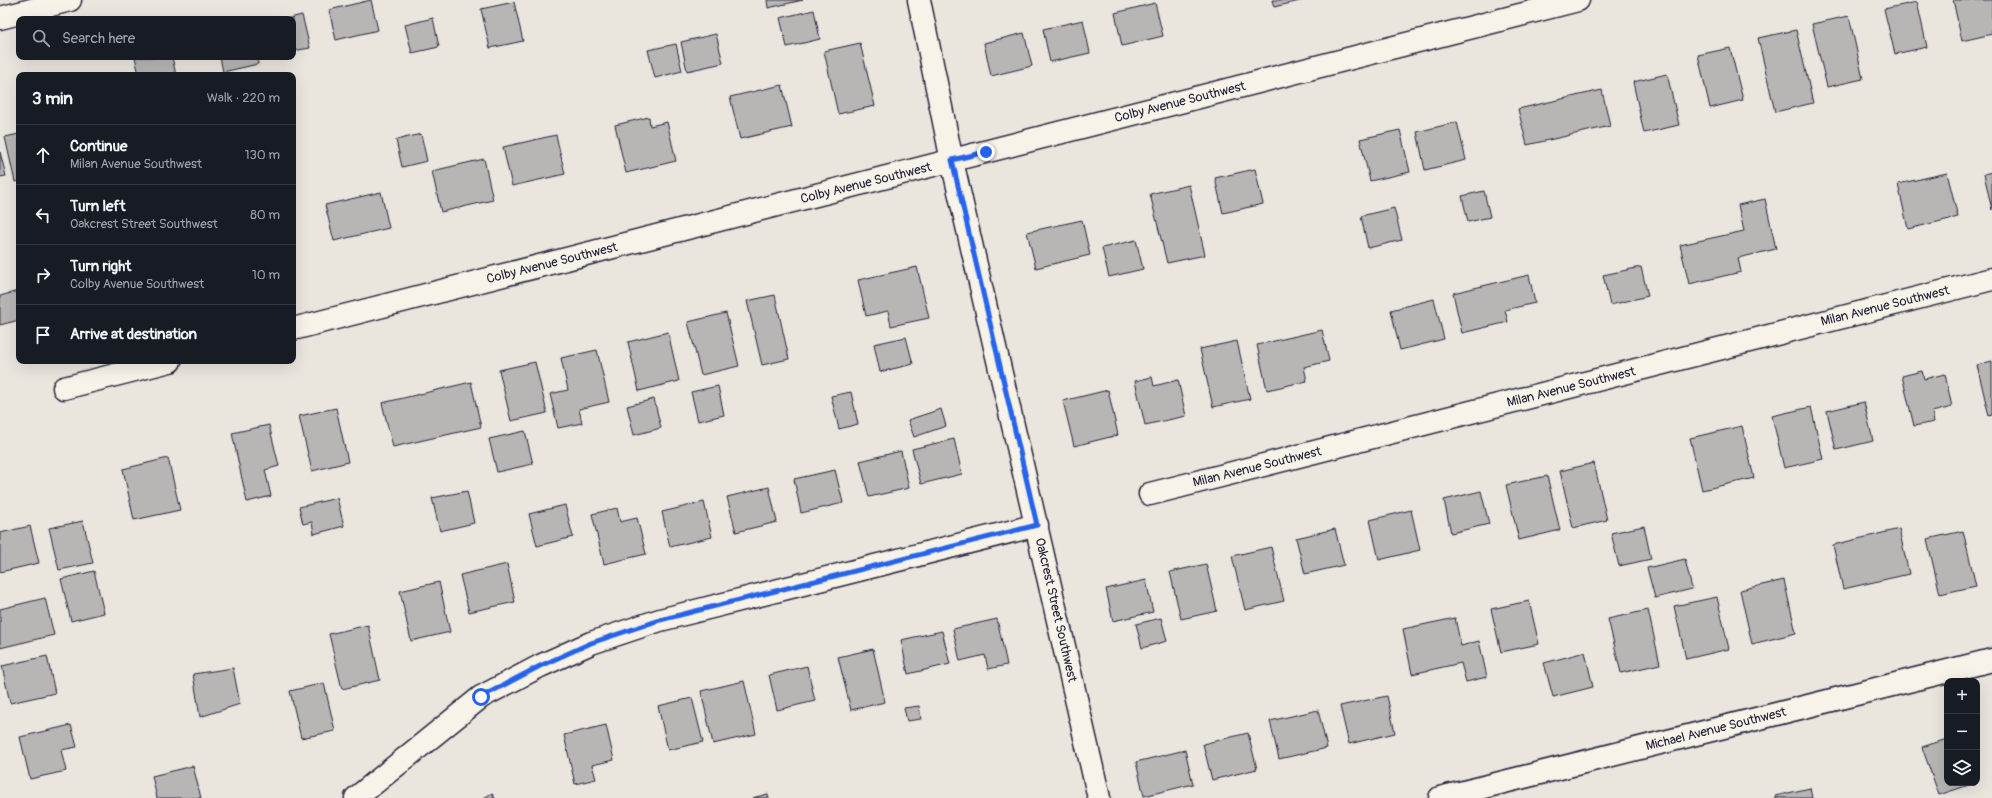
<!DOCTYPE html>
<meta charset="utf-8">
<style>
body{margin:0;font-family:Pangolin,sans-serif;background:#20242c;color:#f1f3f6}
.controls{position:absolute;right:12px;bottom:12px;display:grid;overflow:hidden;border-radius:8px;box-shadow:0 4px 16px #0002}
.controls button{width:36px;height:36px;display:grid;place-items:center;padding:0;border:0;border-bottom:1px solid #363941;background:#171b24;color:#f1f3f6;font:20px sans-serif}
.stop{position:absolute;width:12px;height:12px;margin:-9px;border:3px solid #2563eb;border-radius:50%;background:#fff}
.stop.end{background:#2563eb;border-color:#fff;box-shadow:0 1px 4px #0008}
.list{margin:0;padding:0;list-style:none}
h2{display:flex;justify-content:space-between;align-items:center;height:52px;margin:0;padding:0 16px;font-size:17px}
h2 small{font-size:13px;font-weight:400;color:#9ea1a6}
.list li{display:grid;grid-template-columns:26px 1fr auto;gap:12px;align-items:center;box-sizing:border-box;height:60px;padding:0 16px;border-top:1px solid #363941}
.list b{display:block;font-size:15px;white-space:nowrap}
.list p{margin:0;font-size:13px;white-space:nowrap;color:#9ea1a6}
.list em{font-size:13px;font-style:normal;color:#9ea1a6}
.icon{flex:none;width:22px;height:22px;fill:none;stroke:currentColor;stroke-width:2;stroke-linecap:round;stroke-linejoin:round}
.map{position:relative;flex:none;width:1992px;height:798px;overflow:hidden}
.search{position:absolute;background:#171b24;box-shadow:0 4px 16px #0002;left:16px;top:16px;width:280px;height:44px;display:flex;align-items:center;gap:10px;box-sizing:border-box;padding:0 14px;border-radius:8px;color:#9ea1a6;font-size:15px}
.panel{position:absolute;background:#171b24;box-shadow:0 4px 16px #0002;left:16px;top:72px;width:280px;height:292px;border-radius:8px}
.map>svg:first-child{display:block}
.building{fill:#b8b6b5;stroke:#22223b}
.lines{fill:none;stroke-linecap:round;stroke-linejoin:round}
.minor-casing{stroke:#22223b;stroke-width:25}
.minor{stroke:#f7f3e8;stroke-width:22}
.route{stroke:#2563eb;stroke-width:5}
.labels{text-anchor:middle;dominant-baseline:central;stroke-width:3.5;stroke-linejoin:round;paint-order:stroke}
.street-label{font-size:13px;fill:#22223b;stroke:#f7f3e8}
</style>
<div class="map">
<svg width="1992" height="798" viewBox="0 0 1992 798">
<rect width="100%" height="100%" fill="#eae6de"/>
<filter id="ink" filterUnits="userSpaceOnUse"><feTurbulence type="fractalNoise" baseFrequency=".025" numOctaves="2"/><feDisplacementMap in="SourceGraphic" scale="8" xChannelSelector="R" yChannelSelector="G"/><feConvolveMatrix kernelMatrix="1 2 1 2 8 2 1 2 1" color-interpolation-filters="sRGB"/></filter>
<g filter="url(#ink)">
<g class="building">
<path d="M371,0L378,30L336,40L329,10Z"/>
<path d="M767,0H803L768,8Z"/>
<path d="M1272,0H1304L1274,7Z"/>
<path d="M1953,0H1992V34L1962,41Z"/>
<path d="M514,2L523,41L490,48L481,9Z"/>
<path d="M1917,2L1927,47L1895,54L1884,9Z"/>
<path d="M1155,3L1163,36L1122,46L1115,13Z"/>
<path d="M814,10L820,39L787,47L780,18Z"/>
<path d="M302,15L310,48L293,51V19H286Z"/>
<path d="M1849,16L1863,79L1827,87L1812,24Z"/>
<path d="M433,18L439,47L412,53L405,25Z"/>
<path d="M1083,20L1090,53L1050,62L1043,29Z"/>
<path d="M1796,30L1813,103L1775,112L1758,38Z"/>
<path d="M1024,33L1032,66L991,76L984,43Z"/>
<path d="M716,34L723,63L687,71L681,42Z"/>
<path d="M860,43L875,106L838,114L824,51Z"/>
<path d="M676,44L682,71L655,78L648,50Z"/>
<path d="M1730,48L1743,100L1710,108L1698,55Z"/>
<path d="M135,57H172L176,75H139Z"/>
<path d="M220,57H257L258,64L223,72Z"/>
<path d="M1667,74L1679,125L1644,133L1633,82Z"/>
<path d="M782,85L792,127L740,139L730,97Z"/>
<path d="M1602,90L1610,126L1527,145L1518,109Z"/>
<path d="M649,117L650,126L667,122L676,161L626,173L615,125Z"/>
<path d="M1457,122L1466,160L1425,170L1417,132Z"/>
<path d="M1400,130L1410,172L1370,181L1360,139Z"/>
<path d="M19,134V181L15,182L5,137Z"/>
<path d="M421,134L427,161L402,167L396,140Z"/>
<path d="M556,135L565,174L512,186L503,147Z"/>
<path d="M0,152L6,176L0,177Z"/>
<path d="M484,159L493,200L441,212L432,171Z"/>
<path d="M1255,169L1263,204L1223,213L1215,178Z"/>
<path d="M1992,172V210L1984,174Z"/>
<path d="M1947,173L1958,217L1908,229L1898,184Z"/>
<path d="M1189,185L1205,255L1167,263L1150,194Z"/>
<path d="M1484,191L1490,217L1468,222L1462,196Z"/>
<path d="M381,192L389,228L334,241L325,205Z"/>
<path d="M1765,199L1776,249L1738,258L1741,272L1689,284L1680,245L1744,231L1738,205Z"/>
<path d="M1394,208L1402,240L1368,248L1361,216Z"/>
<path d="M1082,220L1090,255L1036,268L1027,232Z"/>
<path d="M1136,240L1143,269L1109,277L1102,248Z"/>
<path d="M917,267L929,318L891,326L888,311L866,316L858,280Z"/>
<path d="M1641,267L1648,296L1610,305L1603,275Z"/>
<path d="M1529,275L1535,303L1505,310L1508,322L1462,333L1453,293Z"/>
<path d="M18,291L19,320L0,325V296Z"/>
<path d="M775,295L789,359L762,365L747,301Z"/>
<path d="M1434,299L1444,339L1400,350L1391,310Z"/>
<path d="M726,313L739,366L701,375L688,322Z"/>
<path d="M1322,330L1329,361L1304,367L1307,381L1267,390L1257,345Z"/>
<path d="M668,332L679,381L639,391L628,342Z"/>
<path d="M906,337L913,364L880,372L874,344Z"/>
<path d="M1237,341L1250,399L1213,407L1200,349Z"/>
<path d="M597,350L609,402L579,409L582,423L558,428L550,394L568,390L561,358Z"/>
<path d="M1992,361V415L1989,416L1977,365Z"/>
<path d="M535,362L547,413L511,421L499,370Z"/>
<path d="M1922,371L1924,379L1945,374L1952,407L1932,412L1934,422L1914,426L1902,376Z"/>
<path d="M1152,377L1154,386L1178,380L1186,416L1145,425L1135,381Z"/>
<path d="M471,382L481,427L393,447L382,403Z"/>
<path d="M718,386L724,415L698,421L691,392Z"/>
<path d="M1108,390L1118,435L1074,446L1063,401Z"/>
<path d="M851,392L858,424L839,429L831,396Z"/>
<path d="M654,399L661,428L634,435L627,406Z"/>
<path d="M1864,402L1873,441L1836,450L1827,411Z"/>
<path d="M1811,407L1823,459L1784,468L1772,416Z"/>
<path d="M336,408L348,462L312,471L299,416Z"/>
<path d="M941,409L946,426L914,437L908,420Z"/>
<path d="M269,425L279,466L265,470L271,496L247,502L232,433Z"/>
<path d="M1742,426L1754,478L1702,490L1690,438Z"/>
<path d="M525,431L533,464L497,472L489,439Z"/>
<path d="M954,439L962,474L921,484L912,449Z"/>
<path d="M901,451L909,488L869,497L860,461Z"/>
<path d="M168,458L180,510L134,520L123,469Z"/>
<path d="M1594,463L1607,520L1573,528L1560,471Z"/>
<path d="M835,470L843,503L801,513L794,479Z"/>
<path d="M1547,476L1560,530L1519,540L1506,485Z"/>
<path d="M769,487L777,522L736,532L727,497Z"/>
<path d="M467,491L474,523L440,531L432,498Z"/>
<path d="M1481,491L1489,524L1451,533L1444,500Z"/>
<path d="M337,498L344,526L314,534L312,522L303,524L299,507Z"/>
<path d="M704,502L712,537L670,547L662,512Z"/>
<path d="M565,505L573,537L537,546L529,514Z"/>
<path d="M617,508L620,522L637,518L646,554L604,564L592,514Z"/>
<path d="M1411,510L1420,550L1379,560L1370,520Z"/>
<path d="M83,521L93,563L59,570L49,528Z"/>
<path d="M30,526L39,563L0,572V533Z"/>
<path d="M1644,526L1651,559L1619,566L1611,533Z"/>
<path d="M1335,529L1344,565L1305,574L1296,538Z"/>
<path d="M1899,529L1909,574L1843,589L1833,545Z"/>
<path d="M1963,531L1976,586L1940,594L1927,539Z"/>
<path d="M1271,547L1284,601L1245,610L1232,556Z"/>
<path d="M1685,559L1692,589L1655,598L1647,568Z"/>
<path d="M507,564L515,602L469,612L460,575Z"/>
<path d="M1206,564L1217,611L1181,619L1170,572Z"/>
<path d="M94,571L104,613L71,621L61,579Z"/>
<path d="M1146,580L1153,612L1113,621L1106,589Z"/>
<path d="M1784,580L1796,633L1752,644L1740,590Z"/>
<path d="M439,582L450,632L411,641L400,591Z"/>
<path d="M1717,597L1729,649L1686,659L1674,606Z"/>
<path d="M45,598L54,635L0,648V609Z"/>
<path d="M1529,601L1539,644L1501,652L1491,609Z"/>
<path d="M1648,610L1660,664L1621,673L1608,619Z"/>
<path d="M1161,618L1167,641L1142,648L1136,624Z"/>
<path d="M1455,618L1461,646L1479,641L1487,677L1466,682L1461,663L1412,674L1403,629Z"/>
<path d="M997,619L1007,665L988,669L985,655L960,661L953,629Z"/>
<path d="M368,625L380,680L342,689L329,634Z"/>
<path d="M942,631L950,664L908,674L901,640Z"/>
<path d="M873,649L885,702L851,710L838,657Z"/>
<path d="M1585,652L1593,687L1553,697L1544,663Z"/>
<path d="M47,656L55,693L10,703L2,666Z"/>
<path d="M807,666L815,701L777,710L769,675Z"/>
<path d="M233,668L240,704L200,717L193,674Z"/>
<path d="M744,681L756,734L713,744L701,691Z"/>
<path d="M324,683L335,731L301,738L290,691Z"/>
<path d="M1387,696L1395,733L1349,744L1340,706Z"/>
<path d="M692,698L703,742L668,750L658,706Z"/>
<path d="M919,706L921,719L907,721L904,708Z"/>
<path d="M1318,710L1327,748L1279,759L1270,721Z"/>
<path d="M71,725L77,747L61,750L66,771L30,779L20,737Z"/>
<path d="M606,725L614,760L592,765L596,779L575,784L564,735Z"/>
<path d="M1248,733L1257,769L1212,780L1203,744Z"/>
<path d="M1947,739V783L1972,784L1939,795L1922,747Z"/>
<path d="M1185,750L1193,784L1144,796L1136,762Z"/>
<path d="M193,766L201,798H157L152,776Z"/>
<path d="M1810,788L1812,798H1775V796Z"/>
<path d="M492,793L495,798H484Z"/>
<path d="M768,794L769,798H752Z"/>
</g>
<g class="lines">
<g class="minor-casing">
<g id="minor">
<path d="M919,0L952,161L1099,798"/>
<path d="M0,18L70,0"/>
<path d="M293,329L1578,0"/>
<path d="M64,388L170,361"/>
<path d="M1150,494L1992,279"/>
<path d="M356,798L481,697L540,666L591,643L660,620L1037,525"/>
<path d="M1440,798L1992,660"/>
</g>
</g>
<use href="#minor" class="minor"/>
</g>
</g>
<g class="lines" filter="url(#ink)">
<path class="route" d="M481,697L540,666L591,643L660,620L1037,525L952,160L986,152"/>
</g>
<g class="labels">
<g class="street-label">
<text transform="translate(1180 102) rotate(-14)">Colby Avenue Southwest</text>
<text transform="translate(866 183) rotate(-14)">Colby Avenue Southwest</text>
<text transform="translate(552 263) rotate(-14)">Colby Avenue Southwest</text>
<text transform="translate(1885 306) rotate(-14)">Milan Avenue Southwest</text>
<text transform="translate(1571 387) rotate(-14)">Milan Avenue Southwest</text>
<text transform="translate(1257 467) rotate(-14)">Milan Avenue Southwest</text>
<text transform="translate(1056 610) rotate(77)">Oakcrest Street Southwest</text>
<text transform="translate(1716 729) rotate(-14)">Michael Avenue Southwest</text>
</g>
</g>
</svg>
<div class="controls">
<button>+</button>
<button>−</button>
<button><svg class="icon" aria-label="layers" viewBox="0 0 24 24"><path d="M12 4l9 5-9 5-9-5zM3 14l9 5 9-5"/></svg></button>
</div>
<div class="stop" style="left:481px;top:697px"></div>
<div class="stop end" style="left:986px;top:152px"></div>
<div class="search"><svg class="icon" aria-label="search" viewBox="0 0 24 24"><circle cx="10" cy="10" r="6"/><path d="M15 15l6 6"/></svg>Search here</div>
<section class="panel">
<h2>3 min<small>Walk · 220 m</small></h2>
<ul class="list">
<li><svg class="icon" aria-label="ahead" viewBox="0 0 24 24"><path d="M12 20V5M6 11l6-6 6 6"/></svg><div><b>Continue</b><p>Milan Avenue Southwest</p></div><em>130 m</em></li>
<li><svg class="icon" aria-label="left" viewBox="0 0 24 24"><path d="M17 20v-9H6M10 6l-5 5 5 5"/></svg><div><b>Turn left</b><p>Oakcrest Street Southwest</p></div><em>80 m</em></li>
<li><svg class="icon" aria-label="right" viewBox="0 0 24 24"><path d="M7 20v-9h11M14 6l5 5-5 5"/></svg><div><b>Turn right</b><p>Colby Avenue Southwest</p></div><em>10 m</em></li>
<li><svg class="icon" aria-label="arrive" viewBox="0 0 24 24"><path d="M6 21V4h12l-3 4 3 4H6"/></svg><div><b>Arrive at destination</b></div></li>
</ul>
</section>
</div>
